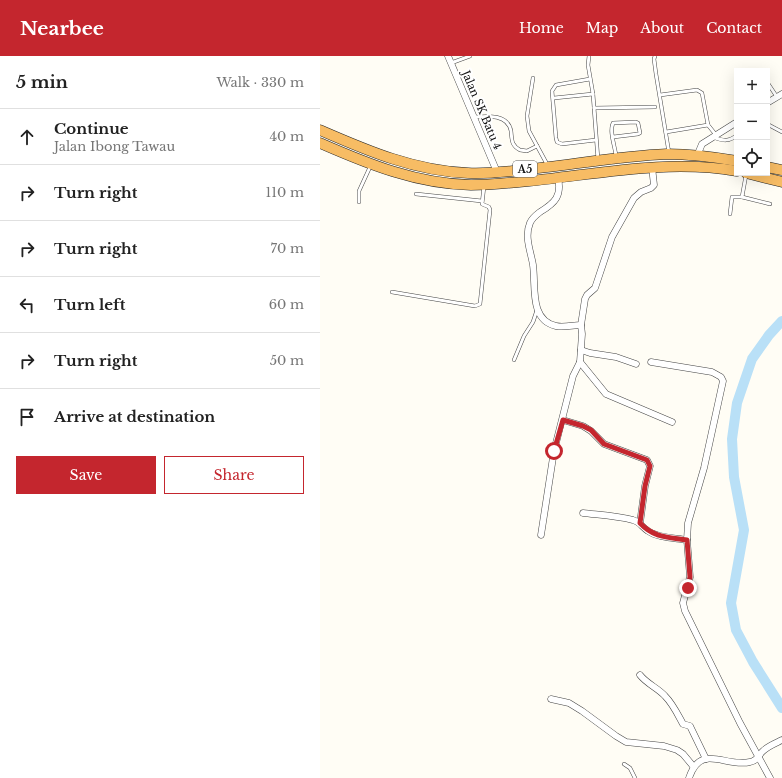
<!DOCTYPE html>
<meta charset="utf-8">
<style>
body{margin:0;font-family:"Libre Baskerville",serif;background:#f6f6f6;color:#222}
.controls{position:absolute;right:12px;top:12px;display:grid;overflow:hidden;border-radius:0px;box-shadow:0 4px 16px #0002}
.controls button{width:36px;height:36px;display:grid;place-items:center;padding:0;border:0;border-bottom:1px solid #e0e0e0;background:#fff;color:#222;font:20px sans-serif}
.stop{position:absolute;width:12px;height:12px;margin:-9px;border:3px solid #c4262e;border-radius:50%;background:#fff}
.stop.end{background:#c4262e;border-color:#fff;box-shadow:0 1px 4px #0008}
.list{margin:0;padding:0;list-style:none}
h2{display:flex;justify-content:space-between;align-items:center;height:52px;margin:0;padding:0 16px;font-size:17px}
h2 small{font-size:13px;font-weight:400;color:#767676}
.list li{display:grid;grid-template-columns:26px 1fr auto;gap:12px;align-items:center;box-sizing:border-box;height:56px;padding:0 16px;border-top:1px solid #e0e0e0}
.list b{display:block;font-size:15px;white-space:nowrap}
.list p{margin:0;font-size:13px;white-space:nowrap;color:#767676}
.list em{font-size:13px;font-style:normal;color:#767676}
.actions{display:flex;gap:8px;padding:12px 16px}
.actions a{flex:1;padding:9px 0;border:1px solid #c4262e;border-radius:0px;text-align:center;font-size:14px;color:#c4262e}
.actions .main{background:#c4262e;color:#fff}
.icon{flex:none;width:22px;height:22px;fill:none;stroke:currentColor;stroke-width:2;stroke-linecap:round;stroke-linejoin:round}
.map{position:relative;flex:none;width:462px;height:722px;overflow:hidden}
header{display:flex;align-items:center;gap:24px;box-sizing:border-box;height:56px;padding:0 20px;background:#c4262e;color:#fff}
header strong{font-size:19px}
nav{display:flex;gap:22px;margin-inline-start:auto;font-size:14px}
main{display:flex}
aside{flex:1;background:#fff}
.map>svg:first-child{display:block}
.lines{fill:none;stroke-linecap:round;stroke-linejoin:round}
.river{stroke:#b9e0f7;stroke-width:10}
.service-casing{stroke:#444;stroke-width:4}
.minor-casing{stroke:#444;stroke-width:7}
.trunk-casing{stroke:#222;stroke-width:11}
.service{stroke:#fff;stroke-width:3}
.minor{stroke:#fff;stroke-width:6}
.trunk{stroke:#f7bc64;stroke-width:10}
.route{stroke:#c4262e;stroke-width:5}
.labels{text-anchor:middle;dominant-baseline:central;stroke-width:4;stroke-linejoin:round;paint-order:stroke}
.shield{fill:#fff;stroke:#585858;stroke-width:1}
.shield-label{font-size:10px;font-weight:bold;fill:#111}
.street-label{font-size:11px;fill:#111;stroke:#fff}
</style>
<header>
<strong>Nearbee</strong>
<nav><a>Home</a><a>Map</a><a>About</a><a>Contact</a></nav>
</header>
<main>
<aside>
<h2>5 min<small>Walk · 330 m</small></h2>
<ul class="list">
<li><svg class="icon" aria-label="ahead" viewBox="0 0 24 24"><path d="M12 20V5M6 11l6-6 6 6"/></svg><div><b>Continue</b><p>Jalan Ibong Tawau</p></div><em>40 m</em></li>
<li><svg class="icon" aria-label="right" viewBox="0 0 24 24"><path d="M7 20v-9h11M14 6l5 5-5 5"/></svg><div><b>Turn right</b></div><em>110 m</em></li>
<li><svg class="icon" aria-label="right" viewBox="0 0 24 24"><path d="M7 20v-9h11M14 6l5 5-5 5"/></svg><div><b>Turn right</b></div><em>70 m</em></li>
<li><svg class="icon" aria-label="left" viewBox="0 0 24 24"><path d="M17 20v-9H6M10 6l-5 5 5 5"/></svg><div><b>Turn left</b></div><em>60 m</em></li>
<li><svg class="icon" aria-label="right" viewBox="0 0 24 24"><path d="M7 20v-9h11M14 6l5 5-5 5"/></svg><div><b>Turn right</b></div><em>50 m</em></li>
<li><svg class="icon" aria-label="arrive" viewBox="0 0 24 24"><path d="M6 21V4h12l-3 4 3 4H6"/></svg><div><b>Arrive at destination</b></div></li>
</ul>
<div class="actions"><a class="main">Save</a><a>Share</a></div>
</aside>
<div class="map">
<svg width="462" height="722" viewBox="0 0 462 722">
<rect width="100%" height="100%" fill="#fffdf5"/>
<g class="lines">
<path class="river" d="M462,265L449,279L432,303L417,347L412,383L414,421L424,474L411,547L416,574L433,606L462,652"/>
<g class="service-casing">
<g id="service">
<path d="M269,0L268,9L273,38L278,104"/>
<path d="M335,0L334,3L336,18L349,97"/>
<path d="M131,7L150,0"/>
<path d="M213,22L207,60L209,75L228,110"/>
<path d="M270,23L236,29L232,35L236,82L237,86L242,88L276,84"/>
<path d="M447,26L457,41"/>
<path d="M340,39L377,34L382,37L388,69"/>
<path d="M234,42L273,38"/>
<path d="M274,52L335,51"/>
<path d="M155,61C167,60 188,58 191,75C192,84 191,89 200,94L207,95L217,90"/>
<path d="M447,68L462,76"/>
<path d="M346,76L388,69L396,79"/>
<path d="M293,81L318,78L320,77L318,67L316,66L293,67C289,76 295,90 296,100"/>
<path d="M393,81C403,85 409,86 417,79"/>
<path d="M426,119L422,141L450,148"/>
<path d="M96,138L162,145"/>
<path d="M39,146V135L50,111"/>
<path d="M410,158L412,141H422"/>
<path d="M72,236L155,250L160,248L170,154L169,151L162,148L164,130"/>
<path d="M194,304L204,280L213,266L217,254"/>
<path d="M304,708L310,712L315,722"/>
</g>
</g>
<g class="minor-casing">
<g id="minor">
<path d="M128,0L177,116"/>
<path d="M447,47L462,38"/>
<path d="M377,100L382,88L417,66"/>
<path d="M238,122C242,140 235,147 220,156C216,159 212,162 210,167C204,181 211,196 213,209C216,230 209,264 236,270C244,272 253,269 261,269"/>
<path d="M261,294L270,297L296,301L316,308"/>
<path d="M260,306L286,338L352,366"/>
<path d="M331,306L392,316L401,321L403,325L384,412L368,467L367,484L370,521L363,547L365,555L420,667L450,722"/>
<path d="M243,364L263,370L271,375L284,388L327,404L330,410L325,430L320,467"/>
<path d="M263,457C280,459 297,460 313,464C320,466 322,471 328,475C338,482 355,482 367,484"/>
<path d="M221,479L234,395L253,320L260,306L262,278L261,269L265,243L267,239L275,232L292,181L314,142L321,136L331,132L334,129L332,111"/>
<path d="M320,619C327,628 338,632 345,640C353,648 358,659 363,668L370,670L386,703"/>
<path d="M231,643L249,647L262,655L296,680L306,686L344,690L357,694L363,698L373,710"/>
<path d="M369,722C381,686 405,712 430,706C438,705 438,699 443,695C448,690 456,687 462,684"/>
</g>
</g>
<g class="trunk-casing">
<g id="trunk">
<path d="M0,74C48,95 95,115 148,117C166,118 184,116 202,114C251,109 299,100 347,98C371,98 394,101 417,105"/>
<path d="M0,87C48,108 97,128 151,129C170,129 189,127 209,125C278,118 348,103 417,115"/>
<path d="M447,111L462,114"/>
<path d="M426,117L462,126"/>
</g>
</g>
<use href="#service" class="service"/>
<use href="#minor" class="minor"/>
<use href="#trunk" class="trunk"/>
</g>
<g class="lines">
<path class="route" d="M234,395L243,364L263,370L271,374L284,388L327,404L330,410L325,430L320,467C334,482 348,481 367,484L370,521L368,532"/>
</g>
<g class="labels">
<rect class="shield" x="193" y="105" width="24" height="16" rx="3"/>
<g class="shield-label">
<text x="205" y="113">A5</text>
</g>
<g class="street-label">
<text transform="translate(162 54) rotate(67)">Jalan SK Batu 4</text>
</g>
</g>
</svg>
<div class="controls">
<button>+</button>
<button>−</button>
<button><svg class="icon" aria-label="locate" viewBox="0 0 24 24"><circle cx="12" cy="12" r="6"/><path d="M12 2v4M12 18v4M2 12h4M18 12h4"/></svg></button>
</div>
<div class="stop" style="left:234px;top:395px"></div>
<div class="stop end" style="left:368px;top:532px"></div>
</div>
</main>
